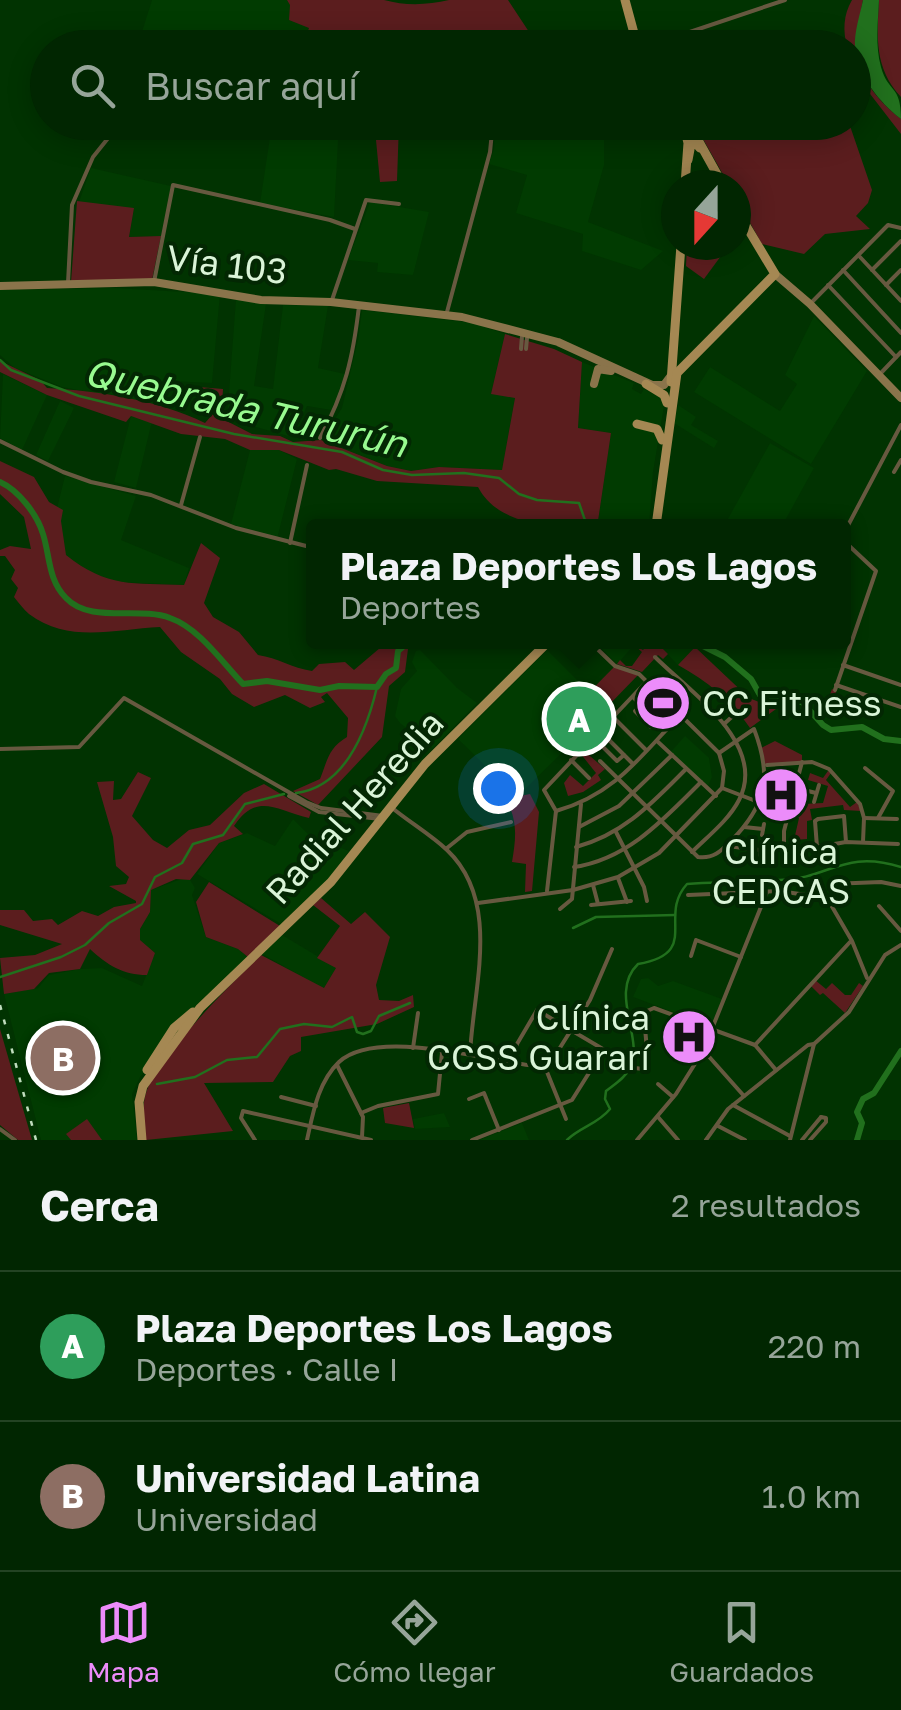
<!DOCTYPE html>
<html lang="es">
<meta charset="utf-8">
<style>
body{margin:0;font-family:"Golos Text",sans-serif;background:#0b2e0b;color:#f1f3f6}
.compass{position:absolute;left:661px;top:170px;width:90px;height:90px;border-radius:50%;background:#012601;box-shadow:0 5px 25px #0003;rotate:201deg}
.you{position:absolute;left:498px;top:788px;width:35px;height:35px;margin:-25px;border:8px solid #fff;border-radius:50%;background:#1a73e8;box-shadow:0 0 0 15px #1a73e833}
.badge{display:grid;place-items:center;width:65px;height:65px;border-radius:50%;background:#ec8cfa;color:#fff;font-size:32px;font-weight:700}
.pin{position:absolute;translate:-50% -50%;border:5px solid #fff;box-shadow:0 2px 10px #0006}
.popup{position:absolute;left:306px;top:519px;width:545px;height:130px;box-sizing:border-box;display:grid;place-content:center;border-radius:10px;background:#012601;filter:drop-shadow(0 2px 8px #0005);font-size:32px;white-space:nowrap;color:#96a599}
.popup b{font-size:38px;color:#f1f3f6}
.popup::after{content:'';position:absolute;left:50%;top:100%;margin-left:-20px;border:20px solid transparent;border-top-color:#012601}
.list{margin:0;padding:0;list-style:none}
h2{display:flex;justify-content:space-between;align-items:center;height:130px;margin:0;padding:0 40px;font-size:42px}
h2 small{font-size:32px;font-weight:400;color:#96a599}
.list li{display:grid;grid-template-columns:65px 1fr auto;gap:30px;align-items:center;box-sizing:border-box;height:150px;padding:0 40px;border-top:2px solid #234323}
.list b{display:block;font-size:38px;white-space:nowrap}
.list p{margin:0;font-size:32px;white-space:nowrap;color:#96a599}
.list em{font-size:32px;font-style:normal;color:#96a599}
.icon{flex:none;width:55px;height:55px;fill:none;stroke:currentColor;stroke-width:2;stroke-linecap:round;stroke-linejoin:round}
.map{position:relative;flex:none;width:901px;height:1140px;overflow:hidden}
.search{position:absolute;background:#012601;box-shadow:0 5px 25px #0003;left:30px;right:30px;top:30px;height:110px;display:flex;align-items:center;gap:25px;box-sizing:border-box;padding:0 35px;border-radius:55px;color:#96a599;font-size:38px}
.sheet{height:430px;background:#012601}
nav{display:flex;justify-content:space-around;align-items:center;box-sizing:border-box;height:140px;border-top:2px solid #234323;background:#012601;font-size:28px;color:#96a599}
nav a{display:grid;justify-items:center;gap:5px}
nav .on{color:#ec8cfa}
.map>svg:first-child{display:block}
.built{fill:#013b01}
.green{fill:#5b1d1e}
.water{fill:#21701d}
.lines{fill:none;stroke-linecap:round;stroke-linejoin:round}
.stream{stroke:#21701d;stroke-width:2.5}
.river{stroke:#21701d;stroke-width:6}
.pedestrian{stroke:#675940;stroke-width:4}
.minor{stroke:#675940;stroke-width:4}
.secondary{stroke:#8a744b;stroke-width:8}
.primary{stroke:#a58853;stroke-width:9}
.rail{stroke:#bfdcbd;stroke-width:2.5;stroke-dasharray:5 10;stroke-linecap:butt}
.labels{text-anchor:middle;dominant-baseline:central;stroke-width:8;stroke-linejoin:round;paint-order:stroke}
.street-label{font-size:35px;fill:#daf4d8;stroke:#032703}
.poi-label{font-size:35px;fill:#daf4d8;stroke:#032703;text-anchor:start}
.water-label{font-size:38px;font-style:italic;fill:#98fa90;stroke:#032703}
</style>
<div class="map">
<svg width="901" height="1140" viewBox="0 0 901 1140">
<rect width="100%" height="100%" fill="#013301"/>
<g class="built">
<path d="M152,0H287L309,28L302,47L137,48Z"/>
<path d="M591,122L604,126V165L588,222L663,251L641,270L582,251L583,234L516,213L527,175L489,164L494,149L495,123Z"/>
<path d="M271,131L338,140L334,217L260,203Z"/>
<path d="M91,168L171,186L161,236L129,237L134,209L79,202Z"/>
<path d="M370,202L429,212L413,275L377,272L378,263L348,260Z"/>
<path d="M115,288L220,294L212,383L168,381L167,407L62,387L15,368L0,355V290Z"/>
<path d="M236,299L266,304L254,386L273,389L283,305L328,306L318,368L345,374L337,404L331,410L307,406L295,434L288,436L227,419Z"/>
<path d="M362,310L473,323L505,334L491,393L515,397L502,470L439,467L411,471L387,466L321,440L342,408L358,340Z"/>
<path d="M814,316L867,371L811,464L694,392L710,367L780,411L797,384L785,375Z"/>
<path d="M582,362L634,383L632,389L641,394L644,389L665,400L653,472L649,526L598,522L611,433L578,428Z"/>
<path d="M3,374L47,395L22,450L0,438Z"/>
<path d="M60,401L74,408L48,461L36,455Z"/>
<path d="M678,405L696,417L691,425L718,441L714,448L674,423Z"/>
<path d="M131,416L152,421L136,488L114,482Z"/>
<path d="M770,443L814,468L782,526H724Z"/>
<path d="M250,450H279L297,459L277,539L231,524Z"/>
<path d="M65,476L136,496L121,540L189,568L184,585L116,582L90,574L65,555L57,508Z"/>
<path d="M595,642H651L643,650L635,644L617,664Z"/>
<path d="M656,642H688L695,647L678,665Z"/>
<path d="M420,650L457,688L477,703L433,748L400,723L395,716L401,689L417,671L412,662L416,651Z"/>
<path d="M547,650L590,693L555,727L571,744L517,797L458,739Z"/>
<path d="M685,736L709,758L712,777L707,788L670,753Z"/>
<path d="M293,819L309,835L349,851L329,879L281,924L197,874L219,843L247,833L275,846Z"/>
<path d="M184,878L190,880L195,888L192,895L206,937L238,949L248,957L194,1011L140,1077L132,1094L137,1140H41L4,994L38,988L49,975L80,969L102,968L142,986L155,953L140,941V929L150,912L151,890Z"/>
<path d="M282,935L337,968L324,989L262,954Z"/>
<path d="M648,978L658,986L673,981L722,999L711,1026L633,997L641,979Z"/>
<path d="M679,1019L711,1031L699,1055L668,1043Z"/>
<path d="M444,1113L450,1127L415,1129L413,1119Z"/>
<path d="M522,1123L529,1140H479Z"/>
</g>
<g class="green">
<path d="M287,0H384C406,6 427,5 449,0C466,0 490,0 508,0L539,47H302L309,28L289,20L290,5Z"/>
<path d="M852,0H863C852,55 855,82 901,119V134L857,77L854,48L847,47C843,31 843,15 852,0Z"/>
<path d="M879,0H901V97C874,68 877,37 879,0Z"/>
<path d="M220,123H399L397,181L380,182L376,140L366,136L338,140L272,131L267,135Z"/>
<path d="M694,123H849L872,190L868,203L856,216L870,229L825,234L804,254L762,244L736,198V185H729Z"/>
<path d="M77,201L134,208L129,237L161,236L152,280L71,282Z"/>
<path d="M687,245H729L704,279L686,266Z"/>
<path d="M505,334L554,349L582,362L578,428L611,433L598,521L645,526C594,526 505,539 478,487L377,481L336,469L329,470L279,450H250L225,439L181,434L131,416L126,422L47,395L0,372V361L40,380L47,388C99,391 158,400 205,423L213,414L252,434L280,436L293,442L321,440L387,466L411,471L439,467L502,470L515,398L491,394Z"/>
<path d="M199,387L223,389L222,405L198,403Z"/>
<path d="M0,461L34,477L49,502L63,510L61,521L66,555C107,588 134,583 184,585L201,543L220,558L204,603L213,617L239,632L258,655C278,658 292,668 312,671L319,664L345,662L354,670L387,642H425L408,649L405,672L389,686L382,737L318,805L293,791L320,779C327,762 328,748 347,737L348,718L327,693L321,697L325,702L310,708L285,695L254,707L232,694L220,679L181,652L160,627C115,629 69,644 29,614C24,610 19,603 14,597L18,588L11,579L15,570L5,556H0V550L10,546L31,549L24,517L0,494Z"/>
<path d="M651,642H656L668,654L663,659L658,655L642,672L617,664L620,660L626,666H632L642,652L634,645L643,650Z"/>
<path d="M695,647L749,698L776,709L750,728C732,701 707,681 678,665Z"/>
<path d="M615,666L639,674L571,744L555,727Z"/>
<path d="M832,689L836,691L835,696L862,706L865,702L870,704L867,713L842,714L825,708Z"/>
<path d="M775,741L802,755V762L765,765L761,748Z"/>
<path d="M583,750L605,769L598,775L601,780L583,792L568,796L564,783L570,775L583,786L596,773L580,753Z"/>
<path d="M828,771L831,773L826,780L850,807L857,802L861,811L844,810L843,805L810,809L812,820L807,821V839L794,840L799,818L790,815L791,813L799,814L803,804L823,803L828,786L808,780L810,773L823,778Z"/>
<path d="M138,772L151,778L132,816L153,840L167,848L189,830L210,825L244,793L264,784L311,812L309,818C275,810 257,792 234,826L243,834L219,843L190,880L176,879L151,890L150,912L140,929V940L155,953L147,975C123,975 107,965 90,949L80,969L49,973L34,989L4,994L0,958L35,955L62,944L0,925V910H24L33,921L52,919L58,925L82,911L98,916L114,907L136,903V901L109,886L126,884L129,877L116,866L113,837L97,782L114,781L113,800L121,799Z"/>
<path d="M530,794L539,812L532,891L525,892L526,864L512,862C516,838 518,821 506,799Z"/>
<path d="M209,882L280,926L248,957L238,949L206,937L196,902Z"/>
<path d="M321,898L351,924L365,912L390,937L376,985L379,1000L399,1001L413,995L414,1007L377,1024L301,1037V1051L290,1056L273,1082L204,1083L233,1131L146,1140C145,1125 141,1108 146,1093C157,1057 232,983 261,955L324,988L336,968L317,958L340,926L313,905Z"/>
<path d="M815,980L826,989L832,983L845,995H851L859,983L863,986L845,1013L823,993L820,995L810,985Z"/>
<path d="M0,1029L32,1140H18L0,1125Z"/>
<path d="M409,1103L414,1128L385,1123L383,1108Z"/>
<path d="M87,1119L102,1140H71L66,1134Z"/>
</g>
<path class="water" d="M863,0H879C878,22 875,45 881,67C888,93 901,84 901,119C879,102 858,76 855,47C854,32 860,15 863,0Z"/>
<g class="lines">
<g class="stream">
<path d="M0,360L11,370L79,396L234,434L342,452L383,470L412,475L464,473L499,478L519,494L537,500L579,503L587,526"/>
<path d="M296,793C346,787 367,729 377,687"/>
<path d="M573,928L596,917L675,915"/>
<path d="M0,977L61,957L85,945L109,923L142,904L155,877L182,863L193,844L223,835L245,804L284,794"/>
<path d="M157,1084L195,1077L227,1060L257,1057L280,1029L304,1024L332,1027L352,1017L357,1032L363,1034L371,1031L379,1016L410,1003"/>
<path d="M567,1140C580,1127 598,1124 610,1109L605,1099L606,1091C615,1084 625,1078 630,1068C645,1039 608,993 638,964C702,953 657,917 687,884C719,882 750,881 780,880C829,879 843,849 901,867"/>
</g>
<g class="river">
<path d="M0,482C18,490 37,514 43,534C50,556 48,580 66,598C90,624 139,606 170,618C199,628 222,662 243,684L267,681L320,690L339,686L377,687L386,674L396,668L398,651L409,642"/>
<path d="M695,642L725,657L751,679L760,695L767,701L802,702L823,725L831,730L862,727L884,739L901,741"/>
<path d="M857,1140L862,1123L857,1112L863,1099L874,1093L901,1051"/>
</g>
<path class="pedestrian" d="M657,741L716,796"/>
<g class="minor">
<path d="M642,48L785,0"/>
<path d="M860,257L901,301"/>
<path d="M843,270L901,333"/>
<path d="M872,270L901,241"/>
<path d="M154,282L173,185L330,220L355,229"/>
<path d="M68,283L72,205L93,157L121,122"/>
<path d="M828,285L896,357"/>
<path d="M886,285L901,270"/>
<path d="M332,300L366,200L399,204"/>
<path d="M810,304L888,225L901,228"/>
<path d="M447,312L490,152L493,122"/>
<path d="M521,349L522,336"/>
<path d="M526,349L527,338"/>
<path d="M880,374L901,352"/>
<path d="M320,438C345,392 353,358 359,306"/>
<path d="M0,441L63,472L91,482L151,495L236,528L314,548"/>
<path d="M894,472L901,460"/>
<path d="M181,505L200,437"/>
<path d="M844,533L901,425"/>
<path d="M290,543L307,465"/>
<path d="M655,657C690,692 768,744 739,800C729,820 707,837 692,852"/>
<path d="M843,665L901,685"/>
<path d="M836,685L901,707"/>
<path d="M835,690L876,571L844,541"/>
<path d="M634,698L666,730"/>
<path d="M664,698L678,683"/>
<path d="M702,703L712,693"/>
<path d="M641,706L635,711L651,727L657,721"/>
<path d="M606,710L646,750"/>
<path d="M724,724L735,714"/>
<path d="M601,732L633,764"/>
<path d="M608,740L602,746L617,761L624,755"/>
<path d="M0,749L79,747L124,698L306,802L321,808L383,816"/>
<path d="M571,760L589,778"/>
<path d="M600,761L698,857C714,859 721,851 732,840C767,804 772,776 754,729L719,753"/>
<path d="M802,762L784,831V847L794,851L846,842L898,844"/>
<path d="M767,765L812,762L829,769L860,804L864,818L863,842"/>
<path d="M865,768L893,791L878,818"/>
<path d="M722,788L787,813"/>
<path d="M796,788L816,793"/>
<path d="M775,789L776,779"/>
<path d="M289,796L319,812L380,819"/>
<path d="M814,802L819,785"/>
<path d="M391,807C409,822 430,834 447,850C502,902 473,988 470,1054"/>
<path d="M556,811C614,795 640,757 680,715"/>
<path d="M864,818L897,819"/>
<path d="M579,827L619,806L672,755"/>
<path d="M744,827L763,829"/>
<path d="M616,832L644,887L647,901"/>
<path d="M762,835L764,824"/>
<path d="M727,846L760,850"/>
<path d="M576,847C624,834 652,803 686,769"/>
<path d="M817,847L815,821L818,819L844,816L846,842"/>
<path d="M447,848L467,832L511,822"/>
<path d="M760,855L762,841"/>
<path d="M574,867C628,859 664,819 701,782"/>
<path d="M618,878L627,902"/>
<path d="M830,884L881,882L901,886"/>
<path d="M593,885L598,904"/>
<path d="M547,891L556,811L544,790L647,681"/>
<path d="M688,895L779,891L827,898L852,941L867,978"/>
<path d="M478,903L573,890L618,877L659,853L722,788L724,771L719,753L639,674L615,666L590,642"/>
<path d="M591,905L631,901"/>
<path d="M879,906L901,931"/>
<path d="M560,909L572,899L581,804"/>
<path d="M691,956L696,940L741,957"/>
<path d="M666,1042L678,1017"/>
<path d="M755,1045L850,942"/>
<path d="M413,1048L418,1013"/>
<path d="M704,1051L744,1096"/>
<path d="M513,1062L517,1044L537,1010L635,1068L643,1069L648,1061L644,1017L647,1011L654,1008L755,1045L776,1070"/>
<path d="M337,1065L363,1117L362,1137"/>
<path d="M545,1067L551,1062L590,1000L612,949"/>
<path d="M545,1067L566,1119"/>
<path d="M658,1084L673,1097"/>
<path d="M281,1097L316,1106"/>
<path d="M469,1099L484,1093L499,1130"/>
<path d="M733,1105L790,1136"/>
<path d="M361,1113L378,1106L438,1094L442,1053"/>
<path d="M658,1117L678,1140"/>
<path d="M718,1126L745,1140"/>
<path d="M0,1129L15,1140"/>
<path d="M255,1140L241,1118L243,1111L371,1140"/>
<path d="M307,1140C313,1113 318,1082 339,1062C379,1026 496,1064 545,1067"/>
<path d="M472,1140L572,1100L604,1049"/>
<path d="M637,1140L676,1094L703,1051L767,892"/>
<path d="M706,1140L728,1109L808,1045L814,1044"/>
<path d="M790,1140L814,1044L849,1012L885,955L901,945"/>
<path d="M802,1140L821,1117"/>
<path d="M810,1140L826,1122V1118L821,1117"/>
</g>
<g class="secondary">
<path d="M775,274L810,304L901,398"/>
<path d="M0,286L154,282L261,300L331,302L462,317L558,342L652,385H664L670,377"/>
<path d="M594,384L598,369L611,371"/>
</g>
<g class="primary">
<path d="M625,0L638,48"/>
<path d="M683,122L688,143L685,185"/>
<path d="M688,122L723,185"/>
<path d="M688,160L691,144L695,142L700,148"/>
<path d="M671,382L681,245"/>
<path d="M646,384L664,395L667,403"/>
<path d="M637,424L657,429L662,440"/>
<path d="M656,526L677,373L775,274L736,209"/>
<path d="M147,1070L174,1028L193,1012"/>
<path d="M142,1140L139,1102L143,1086L200,1008L331,882L425,764L548,642"/>
</g>
<path class="rail" d="M0,1005L36,1140"/>
</g>
<defs>
<g id="stadium-disc" transform="scale(2.875)"><circle r="9.5" fill="#ec8cfa" stroke="#032703"/><path d="M0-5a6.5 5 0 1 0 0 10a6.5 5 0 1 0 0-10ZM-3.5-1.8h7v3.6h-7Z" fill="#111"/></g>
<g id="hospital-disc" transform="scale(2.875)"><circle r="9.5" fill="#ec8cfa" stroke="#032703"/><path d="M-5-5h3v3.5h4V-5h3V5h-3V1.5h-4V5h-3Z" fill="#111"/></g>
</defs>
<g fill-rule="evenodd">
<use href="#stadium-disc" x="663" y="703"/>
<use href="#hospital-disc" x="781" y="795"/>
<use href="#hospital-disc" x="689" y="1037"/>
</g>
<g class="labels">
<g class="street-label">
<text transform="translate(227 264) rotate(7)">Vía 103</text>
<text transform="translate(354 807) rotate(-48)">Radial Heredia</text>
</g>
<g class="poi-label">
<text x="702" y="703">CC Fitness</text>
<text x="781" y="851" text-anchor="middle">Clínica<tspan x="781" dy="40">CEDCAS</tspan></text>
<text x="650" y="1017" text-anchor="end">Clínica<tspan x="650" dy="40">CCSS Guararí</tspan></text>
</g>
<g class="water-label">
<text transform="translate(246 407) rotate(13)">Quebrada Tururún</text>
</g>
</g>
</svg>
<svg class="compass" viewBox="-18 -18 36 36"><path d="M0-13l5 13h-10z" fill="#e53935"/><path d="M0 13l5-13h-10z" fill="#96a599"/></svg>
<div class="you"></div>
<div class="pin badge" style="left:579px;top:719px;background:#2e9e5b">A</div>
<div class="popup"><b>Plaza Deportes Los Lagos</b>Deportes</div>
<div class="pin badge" style="left:63px;top:1058px;background:#8d6e63">B</div>
<div class="search"><svg class="icon" aria-label="search" viewBox="0 0 24 24"><circle cx="10" cy="10" r="6"/><path d="M15 15l6 6"/></svg>Buscar aquí</div>
</div>
<section class="sheet">
<h2>Cerca<small>2 resultados</small></h2>
<ul class="list">
<li><span class="badge" style="background:#2e9e5b">A</span><div><b>Plaza Deportes Los Lagos</b><p>Deportes · Calle I</p></div><em>220 m</em></li>
<li><span class="badge" style="background:#8d6e63">B</span><div><b>Universidad Latina</b><p>Universidad</p></div><em>1.0 km</em></li>
</ul>
</section>
<nav>
<a class="on"><svg class="icon" aria-label="map" viewBox="0 0 24 24"><path d="M3 6l6-2 6 2 6-2v14l-6 2-6-2-6 2zM9 4v14M15 6v14"/></svg>Mapa</a>
<a><svg class="icon" aria-label="directions" viewBox="0 0 24 24"><path d="M12 3l9 9-9 9-9-9zM9 14v-3h6M13 9l2 2-2 2"/></svg>Cómo llegar</a>
<a><svg class="icon" aria-label="saved" viewBox="0 0 24 24"><path d="M7 4h10v16l-5-4-5 4z"/></svg>Guardados</a>
</nav>
